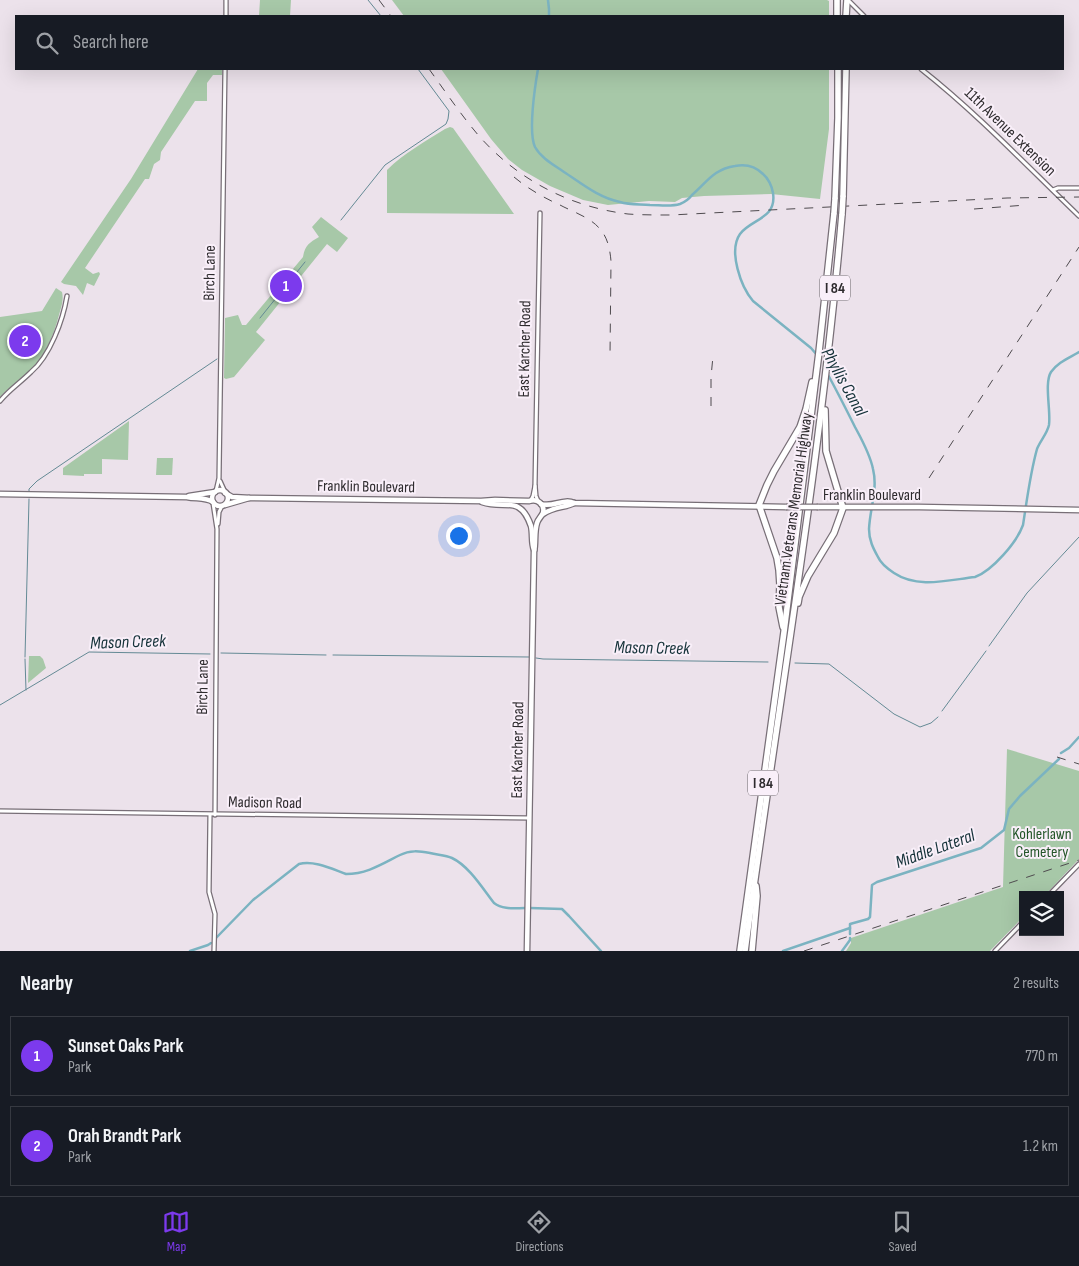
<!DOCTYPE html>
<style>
body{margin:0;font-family:"Sofia Sans Condensed",sans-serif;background:#20242c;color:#f1f3f6}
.controls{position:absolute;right:15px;bottom:15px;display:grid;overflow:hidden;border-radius:0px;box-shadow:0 5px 20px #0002}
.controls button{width:45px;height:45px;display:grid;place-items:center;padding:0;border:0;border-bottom:1px solid #363941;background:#171b24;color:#f1f3f6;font:25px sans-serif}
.you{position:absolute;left:458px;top:535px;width:18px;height:18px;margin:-12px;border:4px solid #fff;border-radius:50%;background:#1a73e8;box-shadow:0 0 0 8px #1a73e833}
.badge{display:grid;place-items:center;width:32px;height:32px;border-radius:50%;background:#7c3aed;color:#fff;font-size:16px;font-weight:700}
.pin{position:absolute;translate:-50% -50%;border:2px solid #fff;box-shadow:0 1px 5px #0006}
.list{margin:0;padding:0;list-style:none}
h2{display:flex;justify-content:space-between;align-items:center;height:65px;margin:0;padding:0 20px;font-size:21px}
h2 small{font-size:16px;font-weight:400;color:#9ea1a6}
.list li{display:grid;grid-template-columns:32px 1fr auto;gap:15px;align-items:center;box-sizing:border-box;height:80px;margin:0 10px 10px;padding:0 10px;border:1px solid #363941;border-radius:0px}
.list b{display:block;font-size:19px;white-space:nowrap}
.list p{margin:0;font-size:16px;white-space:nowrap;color:#9ea1a6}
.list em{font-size:16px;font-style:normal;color:#9ea1a6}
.icon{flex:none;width:28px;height:28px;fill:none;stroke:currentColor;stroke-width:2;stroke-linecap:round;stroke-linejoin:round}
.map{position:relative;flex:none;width:1079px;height:951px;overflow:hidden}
.search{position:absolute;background:#171b24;box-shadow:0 5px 20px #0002;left:15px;right:15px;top:15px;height:55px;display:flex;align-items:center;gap:12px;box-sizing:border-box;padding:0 18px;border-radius:0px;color:#9ea1a6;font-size:19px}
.sheet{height:245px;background:#171b24}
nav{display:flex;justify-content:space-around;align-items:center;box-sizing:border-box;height:70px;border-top:1px solid #363941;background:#171b24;font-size:14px;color:#9ea1a6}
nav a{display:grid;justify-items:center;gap:2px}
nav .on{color:#7c3aed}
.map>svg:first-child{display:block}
.green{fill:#a7c8a8}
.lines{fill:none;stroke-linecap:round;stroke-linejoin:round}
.stream{stroke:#648a95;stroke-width:1}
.canal{stroke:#7bb3c1;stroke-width:2.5}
.minor-casing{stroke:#786f77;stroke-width:5.5}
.major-casing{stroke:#786f77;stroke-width:7}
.highway-casing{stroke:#786f77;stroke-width:8}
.minor{stroke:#fff;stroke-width:3}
.major{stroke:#fff;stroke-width:4.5}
.highway{stroke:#fff;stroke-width:5.5}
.rail{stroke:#4f4b4f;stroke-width:1;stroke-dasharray:9 9;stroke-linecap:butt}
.major-bridge-casing{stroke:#786f77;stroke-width:7;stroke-linecap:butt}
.highway-bridge-casing{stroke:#786f77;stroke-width:8;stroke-linecap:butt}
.major-bridge{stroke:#fff;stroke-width:4.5}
.highway-bridge{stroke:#fff;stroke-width:5.5}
.labels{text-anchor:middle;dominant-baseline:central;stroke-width:4;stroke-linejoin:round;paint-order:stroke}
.shield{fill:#f9eff9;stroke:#6b666b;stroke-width:1}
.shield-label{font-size:15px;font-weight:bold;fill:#2e2b2e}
.street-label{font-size:16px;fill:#2e2b2e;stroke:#f9eff9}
.park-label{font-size:16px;fill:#245629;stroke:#f9eff9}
.water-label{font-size:18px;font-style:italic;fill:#153239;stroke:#f9eff9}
</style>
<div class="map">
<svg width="1079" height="951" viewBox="0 0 1079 951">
<rect width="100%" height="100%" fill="#ece2eb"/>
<g class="green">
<path d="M260,0H291L290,16H259Z"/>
<path d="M392,0H827L829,1V16H404Z"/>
<path d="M198,69H222V75H213L207,83V101H195L161,152L160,160L154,164L149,179H145L85,268L93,274L99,272L100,274L94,286L87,283L83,295L76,286L64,284L61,282L131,179Z"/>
<path d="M441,69H829V129L820,199L771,194L704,196L682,198L675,202L649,201L608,205L583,200L550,186L522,170L508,159L491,139Z"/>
<path d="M450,127L453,128L514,214L387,213V170C404,153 426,141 445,129Z"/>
<path d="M321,217L348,238L337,252L327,244L256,332L265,340L234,377L226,379L224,378L225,318L238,315L242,325H246L303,257C305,245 309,243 319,237L312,227Z"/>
<path d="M56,288L62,292C64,300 61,308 59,315C53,338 44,358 27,374C18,382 8,388 0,397V317L42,311Z"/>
<path d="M129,421L128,460L102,459V474H84V476L63,475V468Z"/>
<path d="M157,458H173L172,475H156Z"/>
<path d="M29,656H40L43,659L46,668L28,683Z"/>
<path d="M1007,749L1079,771V859L1045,895H1023V917L990,951H846L851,943V938L1003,887Z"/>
</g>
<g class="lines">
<g class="stream">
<path d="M368,0L381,16"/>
<path d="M341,220L385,165L446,124L448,119L449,111L418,69"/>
<path d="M260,318L305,262"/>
<path d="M29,491V489L37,481L217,359"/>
<path d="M989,646L1027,593L1079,537"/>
<path d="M221,653L326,655"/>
<path d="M333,655L529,657"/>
<path d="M25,657L29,499"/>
<path d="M536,658L543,659L768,662"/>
<path d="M25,659L26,690"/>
<path d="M795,663L829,664L894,714L920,727L931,723L938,717"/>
<path d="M0,705L89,652L210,654"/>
<path d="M942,711L986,651"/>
</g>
<g class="canal">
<path d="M548,0L549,9V16"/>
<path d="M538,69C535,86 528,132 535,147C541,158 554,165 564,172C581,183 599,198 620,202C630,205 640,204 650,205C660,205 671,207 680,204C685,202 689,199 692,195C707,182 714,169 735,166C745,164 755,166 763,174C768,178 772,186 773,193C777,219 751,219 740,234C728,251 741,287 753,301L811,348L817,355"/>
<path d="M827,373C837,391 846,409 855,427C862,440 870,454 873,469C878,489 870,508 869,529C869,540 873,548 878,557C881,564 888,569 894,573C918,589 948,580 975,577C992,571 1017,542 1023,525C1027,500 1030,474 1037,449C1040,441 1047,434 1049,425C1051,411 1044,383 1051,372C1058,362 1069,358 1079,352"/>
<path d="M1061,753L1069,748L1079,737"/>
<path d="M530,908L562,909L569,916L601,951"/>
<path d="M850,934V924L868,919L870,917L872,885L877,882L981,848L1004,830L1009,809L1020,796L1059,759"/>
<path d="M216,938L253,900L299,864C314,860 332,869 346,874C367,874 382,864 400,855C410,850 419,851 430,853C437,855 445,855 452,858C469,866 483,889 494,903C503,910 515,908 525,908"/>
<path d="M190,951L208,945L211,943"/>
<path d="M783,951L850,928"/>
<path d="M842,951L850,940V938"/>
</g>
<g class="minor-casing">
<g id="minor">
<path d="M848,0L864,16"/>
<path d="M226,16V0"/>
<path d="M921,69C978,114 1027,166 1079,216"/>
<path d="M1053,190L1058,188H1079"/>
<path d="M0,401C9,390 21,382 31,372C50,356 63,320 67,296"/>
<path d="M220,481L225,492"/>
<path d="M216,491L219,478L225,69"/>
<path d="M531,500L533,496L535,486"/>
<path d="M538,501L536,496L535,485L540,213"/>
<path d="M213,503L217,529L215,815"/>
<path d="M218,524L219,512L222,506"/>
<path d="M0,811L529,818"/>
<path d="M210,815L209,892L215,914L214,951"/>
<path d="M1049,895L1079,864"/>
<path d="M995,951L1023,922"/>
</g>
</g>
<g class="major-casing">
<g id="major">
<circle cx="220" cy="498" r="8"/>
<path d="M225,493L232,497L250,498L481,501L495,500L529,501C538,498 545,505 543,513C541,517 538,519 537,523C534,532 536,543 534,552L527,951"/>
<path d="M0,494L187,497C196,499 205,497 213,502"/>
<path d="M189,496L215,492"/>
<path d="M482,502C505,510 520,494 531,526C533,534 531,543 534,550"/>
<path d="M541,504C552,508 564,498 574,503L786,507"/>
<path d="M225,505L249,498"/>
<path d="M818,507H919L1079,510"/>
<path d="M543,514C555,506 565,508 574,503"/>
</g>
</g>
<g class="highway-casing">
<g id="highway">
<path d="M837,0V16"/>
<path d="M846,16L847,0"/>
<path d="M843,197L846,69"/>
<path d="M835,199L838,118V69"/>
<path d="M798,603L799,597L808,576L834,533L843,508L826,451L825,410"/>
<path d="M783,627L779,607L780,585L779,570L777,558L759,505L767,485L774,471L790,444L800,427L806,409L812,382"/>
<path d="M740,951L784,632L819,352L834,213"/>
<path d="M745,951C778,705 821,461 842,214"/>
<path d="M752,951L757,896L756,886"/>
</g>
</g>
<use href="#minor" class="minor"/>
<use href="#major" class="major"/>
<use href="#highway" class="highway"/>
<g class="rail">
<path d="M379,0L391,16"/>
<path d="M429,69C445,91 461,115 479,136C518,180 570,207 628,214C642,215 657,215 671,215L1007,198L1079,197"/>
<path d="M514,177C527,188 544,198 560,205C573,212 590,217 600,229C608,238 610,250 611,261L610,356"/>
<path d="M974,209L1026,205"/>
<path d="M711,406V377L713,356"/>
<path d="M929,478L1079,247"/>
<path d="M1057,757L1079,764"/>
<path d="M804,951L1079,860"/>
</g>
<g class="major-bridge-casing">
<path id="major-bridge" d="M786,507H818"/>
</g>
<g class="highway-bridge-casing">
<g id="highway-bridge">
<path d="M834,213L835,199"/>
<path d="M842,214L843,197"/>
</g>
</g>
<use href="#major-bridge" class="major-bridge"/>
<use href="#highway-bridge" class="highway-bridge"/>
</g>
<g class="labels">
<g class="shield">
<rect x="820" y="275.5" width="30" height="25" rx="4"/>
<rect x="748" y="770.5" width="30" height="25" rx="4"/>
</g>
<g class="shield-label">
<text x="835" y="288">I 84</text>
<text x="763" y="783">I 84</text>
</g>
<g class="street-label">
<text transform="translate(1010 132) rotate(44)">11th Avenue Extension</text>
<text transform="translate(210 273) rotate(-89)">Birch Lane</text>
<text transform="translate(525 349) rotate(-89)">East Karcher Road</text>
<text transform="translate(366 487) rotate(1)">Franklin Boulevard</text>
<text x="872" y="495">Franklin Boulevard</text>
<text transform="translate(794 509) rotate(-82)">Vietnam Veterans Memorial Highway</text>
<text transform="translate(203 687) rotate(-89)">Birch Lane</text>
<text transform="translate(518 750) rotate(-89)">East Karcher Road</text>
<text transform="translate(265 803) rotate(1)">Madison Road</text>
</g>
<g class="park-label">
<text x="1042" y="834">Kohlerlawn<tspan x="1042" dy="18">Cemetery</tspan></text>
</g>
<g class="water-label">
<text transform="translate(844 382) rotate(61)">Phyllis Canal</text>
<text transform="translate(128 642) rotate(-2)">Mason Creek</text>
<text transform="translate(652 648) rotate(1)">Mason Creek</text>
<text transform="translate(935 849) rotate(-20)">Middle Lateral</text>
</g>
</g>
</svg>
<div class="controls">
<button><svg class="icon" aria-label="layers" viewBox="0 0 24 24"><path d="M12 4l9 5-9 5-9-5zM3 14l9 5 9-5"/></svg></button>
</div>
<div class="you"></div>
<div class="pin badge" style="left:286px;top:286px">1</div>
<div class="pin badge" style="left:25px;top:341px">2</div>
<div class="search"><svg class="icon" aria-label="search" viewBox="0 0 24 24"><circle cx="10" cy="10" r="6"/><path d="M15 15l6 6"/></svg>Search here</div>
</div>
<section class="sheet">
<h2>Nearby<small>2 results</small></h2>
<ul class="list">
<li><span class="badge">1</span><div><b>Sunset Oaks Park</b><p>Park</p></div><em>770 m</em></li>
<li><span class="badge">2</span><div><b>Orah Brandt Park</b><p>Park</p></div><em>1.2 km</em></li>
</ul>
</section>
<nav>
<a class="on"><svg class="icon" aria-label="map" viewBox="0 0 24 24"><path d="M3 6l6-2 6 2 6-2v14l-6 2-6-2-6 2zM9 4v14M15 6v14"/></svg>Map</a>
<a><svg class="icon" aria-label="directions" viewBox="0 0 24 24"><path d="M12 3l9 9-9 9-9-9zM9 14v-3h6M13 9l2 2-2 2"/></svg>Directions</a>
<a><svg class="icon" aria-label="saved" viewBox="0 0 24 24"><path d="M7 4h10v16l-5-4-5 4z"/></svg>Saved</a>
</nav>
